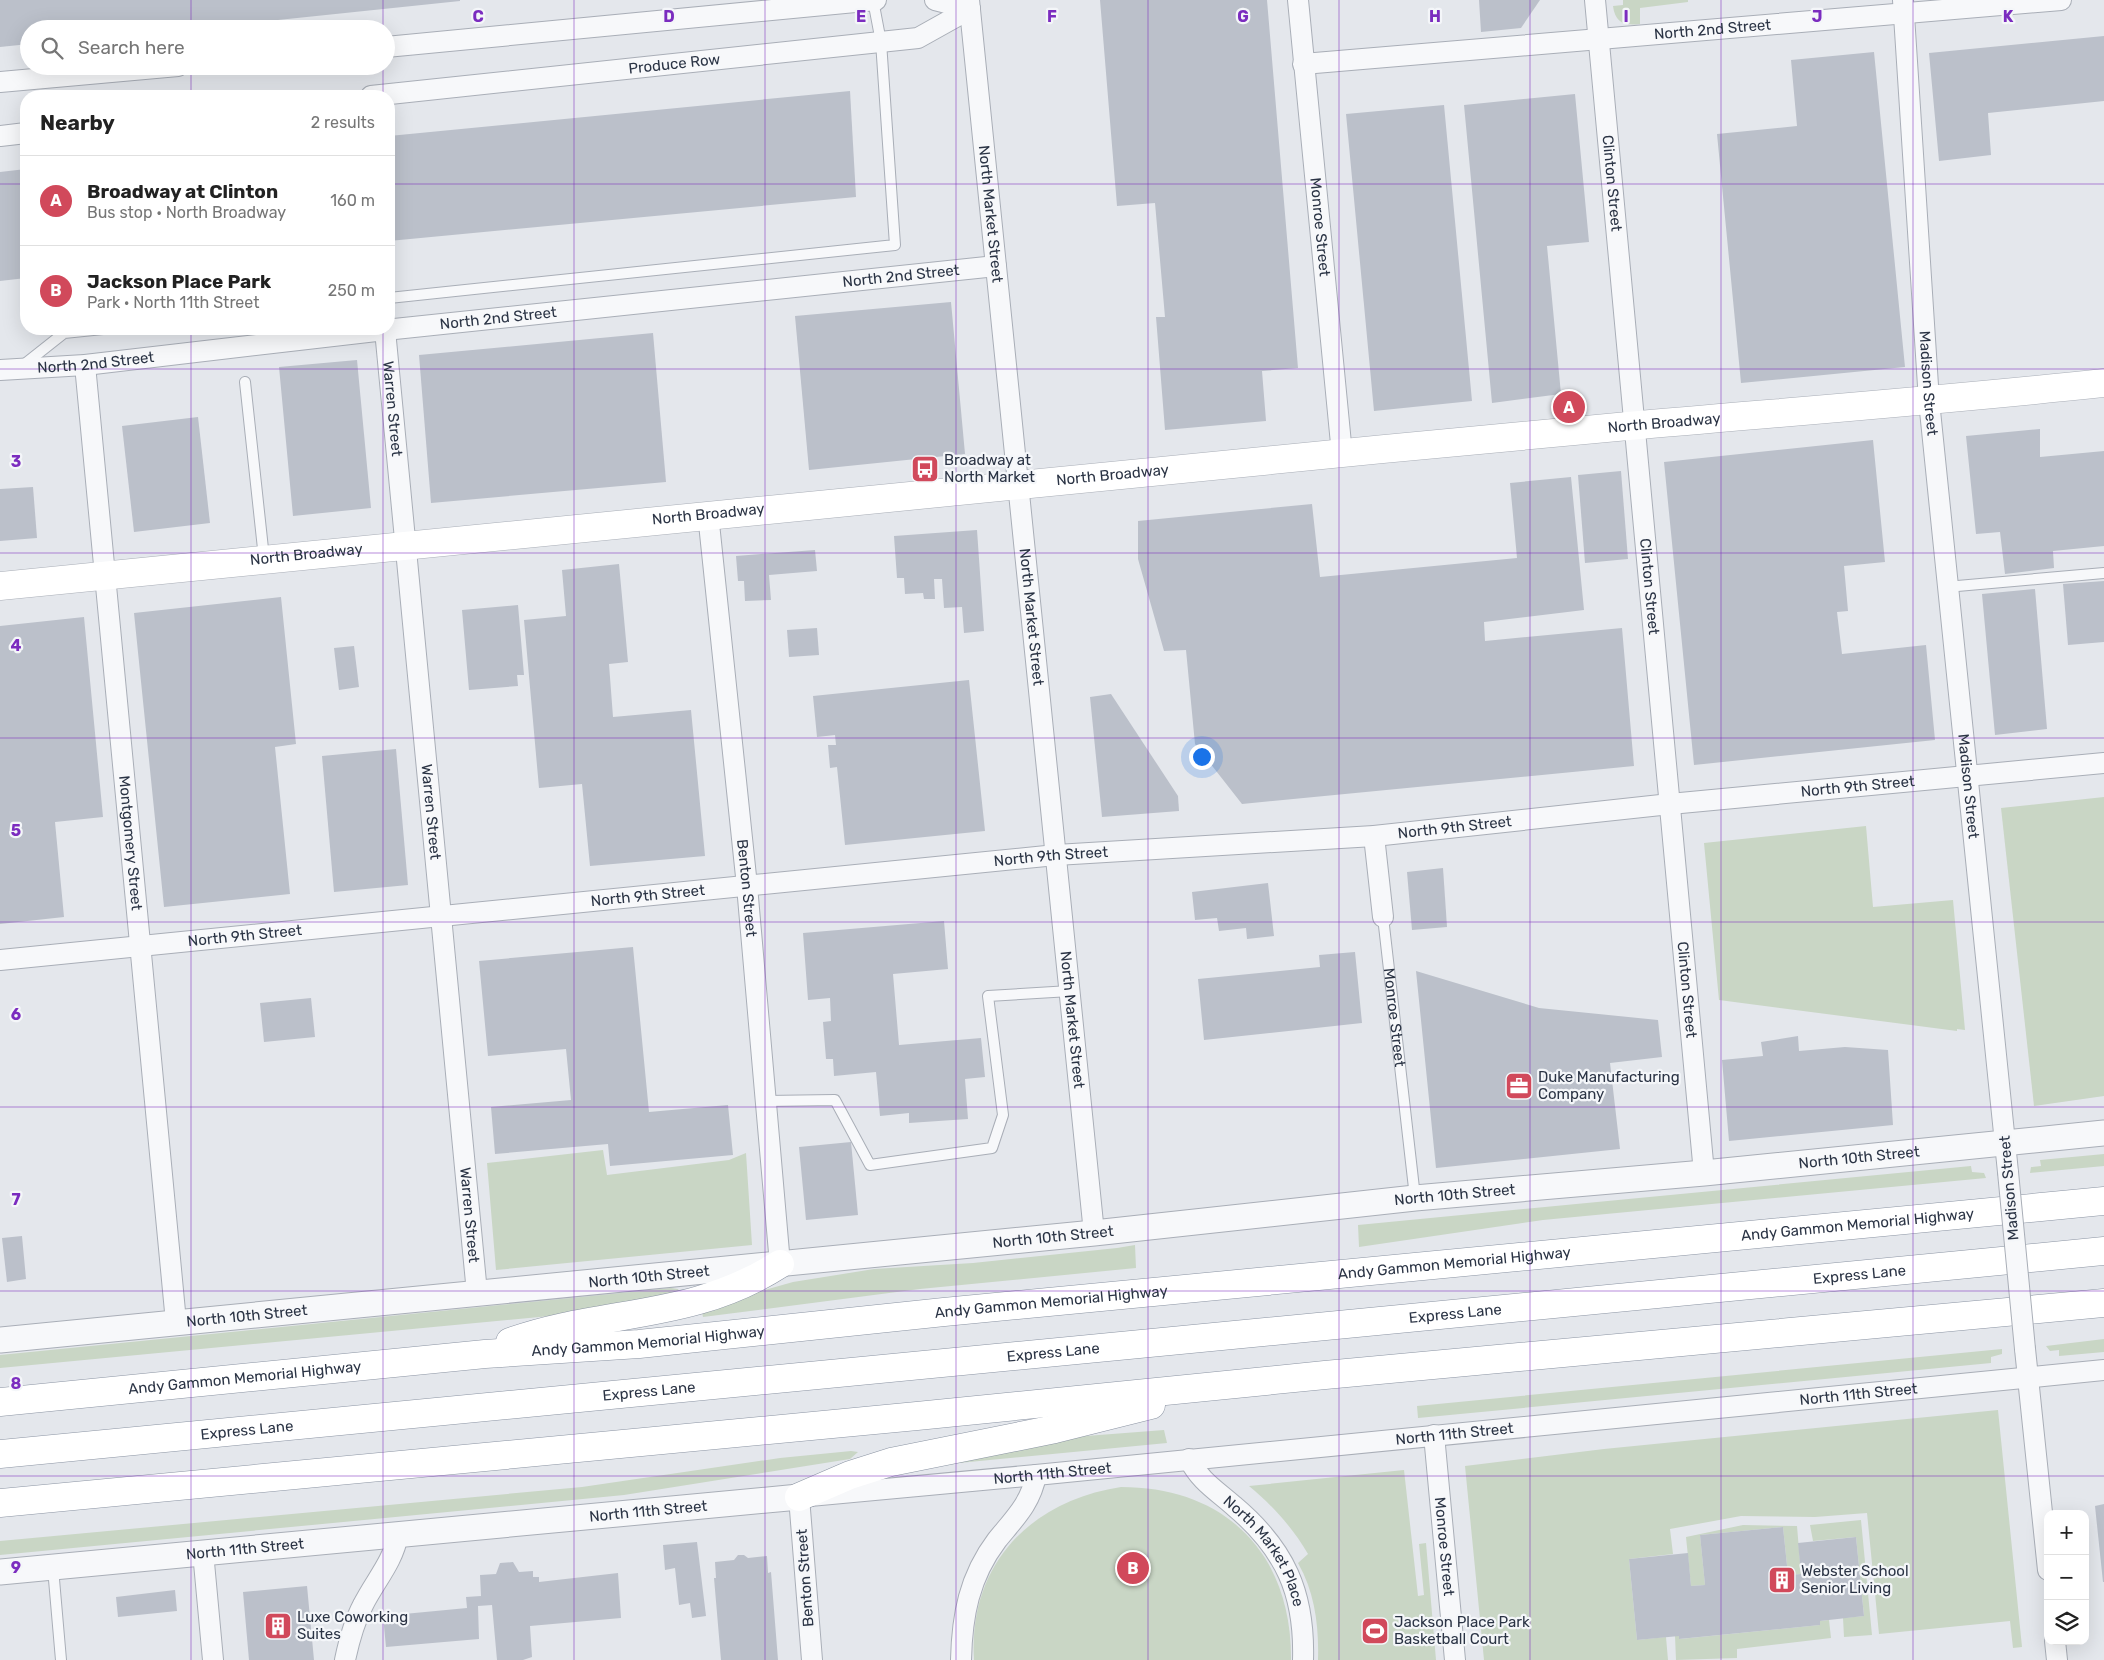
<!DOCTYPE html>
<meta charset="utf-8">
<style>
body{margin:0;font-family:Rubik,sans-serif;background:#f6f6f6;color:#222}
.controls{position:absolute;right:15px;bottom:15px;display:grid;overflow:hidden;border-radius:10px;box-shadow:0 5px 20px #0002}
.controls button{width:45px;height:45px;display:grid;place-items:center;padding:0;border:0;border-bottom:1px solid #e0e0e0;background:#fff;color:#222;font:25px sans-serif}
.you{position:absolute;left:1201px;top:756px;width:18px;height:18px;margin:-12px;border:4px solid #fff;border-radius:50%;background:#1a73e8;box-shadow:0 0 0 8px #1a73e833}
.badge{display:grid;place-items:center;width:32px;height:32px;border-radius:50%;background:#d1495b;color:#fff;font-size:16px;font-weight:700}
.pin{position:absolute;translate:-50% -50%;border:2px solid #fff;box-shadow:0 1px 5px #0006}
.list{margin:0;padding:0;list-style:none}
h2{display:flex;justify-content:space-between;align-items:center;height:65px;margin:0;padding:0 20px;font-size:21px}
h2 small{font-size:16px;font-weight:400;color:#767676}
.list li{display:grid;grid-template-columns:32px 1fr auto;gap:15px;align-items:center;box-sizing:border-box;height:90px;padding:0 20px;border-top:1px solid #e0e0e0}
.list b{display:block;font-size:19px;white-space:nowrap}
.list p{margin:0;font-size:16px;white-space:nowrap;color:#767676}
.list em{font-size:16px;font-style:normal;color:#767676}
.icon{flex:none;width:28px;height:28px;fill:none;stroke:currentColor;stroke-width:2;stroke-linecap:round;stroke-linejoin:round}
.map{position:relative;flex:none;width:2104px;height:1660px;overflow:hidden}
.search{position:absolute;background:#fff;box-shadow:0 5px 20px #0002;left:20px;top:20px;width:375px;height:55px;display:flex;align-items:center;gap:12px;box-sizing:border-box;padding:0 18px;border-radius:28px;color:#767676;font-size:19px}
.panel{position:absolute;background:#fff;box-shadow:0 5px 20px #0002;left:20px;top:90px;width:375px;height:245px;border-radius:20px}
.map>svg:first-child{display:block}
.green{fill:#c9d6c5}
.building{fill:#bbc0ca}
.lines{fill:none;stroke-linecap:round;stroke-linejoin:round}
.service-casing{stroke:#a9aeb7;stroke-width:12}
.minor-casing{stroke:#a9aeb7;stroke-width:22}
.tertiary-casing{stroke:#a9aeb7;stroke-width:27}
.secondary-casing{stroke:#a9aeb7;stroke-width:29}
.motorway-casing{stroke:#8b94a3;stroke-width:29}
.service{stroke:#f7f8fa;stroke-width:10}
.minor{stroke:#f7f8fa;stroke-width:20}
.tertiary{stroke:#f7f8fa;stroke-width:25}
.secondary{stroke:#fff;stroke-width:28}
.motorway{stroke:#fff;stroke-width:28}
.minor-bridge-casing{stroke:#a9aeb7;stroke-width:22;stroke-linecap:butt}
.minor-bridge{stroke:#f7f8fa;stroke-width:20}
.grid{fill:none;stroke:#7b2cbf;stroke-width:1;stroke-opacity:0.55}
.labels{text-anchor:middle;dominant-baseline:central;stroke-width:4.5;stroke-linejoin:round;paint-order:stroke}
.street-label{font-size:15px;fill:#2b3445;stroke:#f4f6f9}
.poi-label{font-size:15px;fill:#2b3445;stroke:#f4f6f9;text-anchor:start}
.grid-label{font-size:16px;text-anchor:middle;font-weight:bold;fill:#7b2cbf;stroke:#f4f6f9;stroke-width:4.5;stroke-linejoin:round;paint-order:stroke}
</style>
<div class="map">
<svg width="2104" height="1660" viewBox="0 0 2104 1660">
<rect width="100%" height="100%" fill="#e4e7ec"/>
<g class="green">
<path d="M1623,0H1688V2L1640,8V24C1625,26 1615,23 1613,6L1623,5Z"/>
<path d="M2104,797V1096L2034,1106L2001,808Z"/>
<path d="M1866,826L1873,907L1953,900L1965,1030L1957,1029V1031L1719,1000L1704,843Z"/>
<path d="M603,1150L607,1175L729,1160L746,1153L752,1245L496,1270L487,1163Z"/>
<path d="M2104,1154V1166L2030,1173L2031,1167L2041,1166L2040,1160Z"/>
<path d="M1971,1166L1972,1172L1984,1173L1986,1178L1543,1220L1359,1247L1358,1225Z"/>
<path d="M1135,1245L1136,1268L920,1289L703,1317L701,1308L793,1282L874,1269L973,1263L1117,1248Z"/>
<path d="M671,1288L678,1289L681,1296L581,1313L0,1368V1355Z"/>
<path d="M2104,1339V1352L2059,1356V1350L2050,1351L2046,1346Z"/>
<path d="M2002,1349V1354L1991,1357V1363L1418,1418L1417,1406Z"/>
<path d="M1998,1410L2022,1647L2013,1648L2010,1621L1879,1634L1867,1513L1815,1517L1741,1516L1670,1529L1673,1554L1629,1559L1637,1640L1666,1637L1668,1660H1484L1465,1466L1604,1449Z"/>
<path d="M1164,1430L1167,1443L928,1466L1060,1438Z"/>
<path d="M851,1451L858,1452L850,1459L624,1495L0,1555V1541L582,1487L780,1458Z"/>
<path d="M1404,1470L1418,1596L1424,1595L1419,1544L1426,1543L1436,1660H1318C1319,1626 1315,1593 1298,1563L1308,1554C1293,1528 1272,1505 1249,1486Z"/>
<path d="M1121,1487C1227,1487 1292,1555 1291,1660H974C968,1565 1030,1501 1121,1487Z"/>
<path d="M1861,1520L1872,1635L1844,1637L1843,1618L1864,1616L1856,1537L1813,1541L1810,1525Z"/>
<path d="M1743,1525L1797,1526L1801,1574L1788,1575L1783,1527L1700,1535L1705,1585L1691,1586L1686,1537Z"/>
<path d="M1829,1620L1831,1638L1737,1649V1658L1676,1660L1675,1636H1679L1680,1639L1820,1625V1621Z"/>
</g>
<g class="building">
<path d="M0,0H460V1L191,29H29V44L0,47Z"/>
<path d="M1100,0H1267L1298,368L1262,371L1266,421L1165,430L1156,317H1165L1155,203L1117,206Z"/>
<path d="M1479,0H1540L1521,28L1481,32Z"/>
<path d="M2104,36V101L1988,113L1991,155L1939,161L1929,53Z"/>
<path d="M1874,52L1905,367L1741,383L1717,134L1797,126L1791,60Z"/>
<path d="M850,91L856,197L389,241V136Z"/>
<path d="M1575,94L1589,242L1547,246L1561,394L1492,403L1464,105Z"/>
<path d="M1444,105L1472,401L1374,411L1346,114Z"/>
<path d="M26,169V278L0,281V172Z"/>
<path d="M951,302L965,454L809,470L795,316Z"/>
<path d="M653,333L666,482L431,503L419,355Z"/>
<path d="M357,360L371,508L293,516L279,367Z"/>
<path d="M198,417L210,523L134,532L122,426Z"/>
<path d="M2040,429V457L2104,451V546L2053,551L2054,568L2005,574L2000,532L1976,534L1966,436Z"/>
<path d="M1873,440L1885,562L1844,566L1848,611L1837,612L1842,654L1926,645L1935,740L1694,765L1664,462Z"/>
<path d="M1621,471L1628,559L1585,563L1578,475Z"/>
<path d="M1571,477L1584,610L1484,622L1485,641L1622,628L1634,766L1242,804L1195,744L1186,650L1164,651L1138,559V521L1312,504L1320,577L1517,558L1510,483Z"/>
<path d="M33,487L37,538L0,541V489Z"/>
<path d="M977,530L984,631L964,633L962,607L944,608L942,579H934L935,599H924L923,593L905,594L904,578H897L894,536Z"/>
<path d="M815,550L817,571L769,575L771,600L745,601L744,581H738L736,556Z"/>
<path d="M619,564L628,662L609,664L613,717L691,710L705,856L590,866L582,784L539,788L524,620L566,616L562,570Z"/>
<path d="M2104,581V642L2068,645L2063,584Z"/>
<path d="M2035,589L2047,729L1995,735L1982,594Z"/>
<path d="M281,597L296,744L275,747L290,894L164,907L134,613Z"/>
<path d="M518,605L524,675H517L518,686L469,690L462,610Z"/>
<path d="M84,617L103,817L55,822L64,917L0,924V626Z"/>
<path d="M817,628L819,655L789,657L787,630Z"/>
<path d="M354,646L359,687L339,690L334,648Z"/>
<path d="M969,680L985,831L845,845L837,767L830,768L828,745H836L835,735L817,737L813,696Z"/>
<path d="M1111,694L1178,796L1179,811L1102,817L1090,697Z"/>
<path d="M396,749L408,885L334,892L322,756Z"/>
<path d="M1443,868L1447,927L1412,930L1407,872Z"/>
<path d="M1268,883L1274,936L1247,939L1246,928L1219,931L1217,918L1195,920L1192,892Z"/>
<path d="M944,921L948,969L893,974L899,1045L981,1038L985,1077L965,1079L968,1119L909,1123V1113L880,1116L876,1072L834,1076L833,1059H826L823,1022L831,1021L830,998L808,1000L803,933Z"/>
<path d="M633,947L649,1112L728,1105L733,1155L610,1166L608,1144L495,1154L491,1107L571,1100L566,1049L488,1056L479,961Z"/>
<path d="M1355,952L1362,1023L1204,1040L1198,979L1320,967L1319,955Z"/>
<path d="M1416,971L1539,1008L1658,1020L1662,1057L1610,1063L1620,1149L1436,1168Z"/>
<path d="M311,998L315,1037L264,1042L260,1003Z"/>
<path d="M1798,1036L1799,1051L1845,1047L1888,1050L1893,1125L1729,1141L1722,1060L1763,1056L1761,1042Z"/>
<path d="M851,1142L858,1215L806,1220L799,1147Z"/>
<path d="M22,1236L26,1279L7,1282L2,1238Z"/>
<path d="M2104,1504V1582H2103L2095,1506Z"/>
<path d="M1783,1527L1788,1575L1801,1574L1798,1543L1856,1537L1864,1616L1820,1621V1625L1679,1639V1636L1637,1640L1629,1559L1688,1553L1691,1586L1705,1585L1700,1535Z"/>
<path d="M697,1542L706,1616L692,1618L690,1603L679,1605L675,1568L665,1570L663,1545Z"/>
<path d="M738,1555H744L748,1558L767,1556L768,1573L771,1572L778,1660H721L714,1578H716L715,1562L734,1560Z"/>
<path d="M513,1562L519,1572L533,1571V1577H539V1582L618,1573L621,1618L530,1626L532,1657L523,1660H497L492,1605L478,1606L479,1639L386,1647L383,1616L467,1608L466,1597L481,1596L480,1575L496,1574L500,1563Z"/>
<path d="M307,1586L314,1660H249L243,1592Z"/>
<path d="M175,1590L177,1611L118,1617L116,1597Z"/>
</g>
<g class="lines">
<g class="service-casing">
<g id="service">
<path d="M389,298L895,245L881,42L873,0"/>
<path d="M21,367L64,333L103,329"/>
<path d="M245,382L264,558"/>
<path d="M1946,587L2104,573"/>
<path id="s1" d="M1383,917L1415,1197"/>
<path d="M766,1101L835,1100L870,1165L992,1148L1003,1115L988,996L1070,991"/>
<path d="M53,1568L61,1660"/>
</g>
</g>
<g class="minor-casing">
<g id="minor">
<path d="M935,0L970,9"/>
<path id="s2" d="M969,0L1094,1233"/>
<path id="s3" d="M1298,0L1342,454"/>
<path id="s4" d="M1595,0L1704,1173"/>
<path id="s5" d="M1903,0L1929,401L2008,1172"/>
<path d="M386,47L876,0"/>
<path id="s6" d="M1303,64L2061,0"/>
<path d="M0,82L178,66"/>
<path id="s7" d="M371,96L918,38L970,9"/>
<path d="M0,136L26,133"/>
<path id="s8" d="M385,330L477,1293"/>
<path id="s9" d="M85,365L176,1322"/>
<path id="s10" d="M0,370L85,365L385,330L996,266"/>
<path id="s11" d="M708,514L747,886L780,1264"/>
<path d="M1374,836L1383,917"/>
<path id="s12" d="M0,960L1056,855L1374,836L1670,804L2104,763"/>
<path d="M2025,1349L2048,1570"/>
<path id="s13" d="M1434,1435L1455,1660"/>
<path id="s14" d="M1189,1459C1200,1481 1216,1490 1234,1506C1285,1549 1305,1593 1303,1660"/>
<path d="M203,1552L213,1660"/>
<path d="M2055,1641L2057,1660"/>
<path d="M345,1660C349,1641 354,1622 363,1605C375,1581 393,1562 398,1535"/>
<path id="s15" d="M812,1660L799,1497L1036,1475L2104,1370"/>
<path d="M961,1660C962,1616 969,1577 997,1540C1014,1519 1031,1503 1036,1475"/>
</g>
</g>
<g class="tertiary-casing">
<g id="tertiary">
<path id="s16" d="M0,1340L1094,1233L1415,1198L1704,1173L2104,1133"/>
<path id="s17" d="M0,1572L799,1497"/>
</g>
</g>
<g class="secondary-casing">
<g id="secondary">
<path id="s18" d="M0,586C542,529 1085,477 1628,426C1787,412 1945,400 2104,383"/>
</g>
</g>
<g class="motorway-casing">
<g id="motorway">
<path d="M510,1342C603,1309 691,1321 780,1264"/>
<path id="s19" d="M0,1402L485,1354L639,1344L944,1312L2104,1201"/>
<path id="s20" d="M0,1454L2104,1251"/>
<path d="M799,1497L850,1475L891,1462L1055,1429L1151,1405"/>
<path d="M0,1503L917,1416L1325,1375L2104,1303"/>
</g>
</g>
<use href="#service" class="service"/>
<use href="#minor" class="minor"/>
<use href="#tertiary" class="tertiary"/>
<use href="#secondary" class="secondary"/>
<use href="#motorway" class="motorway"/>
<g class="minor-bridge-casing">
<path id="minor-bridge" d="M2008,1172L2025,1349"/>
</g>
<use href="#minor-bridge" class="minor-bridge"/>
</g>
<path class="grid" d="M191,0V29M383,0V29M574,0V1660M765,0V1660M956,0V1660M1148,0V1660M1339,0V1660M1530,0V1660M1721,0V1660M1913,0V1660M191,66V96M383,66V96M0,184H26M389,184H2104M191,329V1660M383,329V1660M0,369H2104M0,553H2104M0,738H2104M0,922H2104M0,1107H2104M0,1291H2104M0,1476H2104"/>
<defs>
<g id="bus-square" transform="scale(1.4375)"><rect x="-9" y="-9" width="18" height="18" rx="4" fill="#d1495b" stroke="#f4f6f9"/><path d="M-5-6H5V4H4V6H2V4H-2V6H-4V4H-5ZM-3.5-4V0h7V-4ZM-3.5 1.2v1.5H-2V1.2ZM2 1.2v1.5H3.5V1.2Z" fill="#fff"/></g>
<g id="office-square" transform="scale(1.4375)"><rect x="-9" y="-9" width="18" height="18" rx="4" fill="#d1495b" stroke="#f4f6f9"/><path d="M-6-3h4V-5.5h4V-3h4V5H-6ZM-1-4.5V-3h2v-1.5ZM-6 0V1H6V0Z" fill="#fff"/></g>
<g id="building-square" transform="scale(1.4375)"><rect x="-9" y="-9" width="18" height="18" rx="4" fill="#d1495b" stroke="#f4f6f9"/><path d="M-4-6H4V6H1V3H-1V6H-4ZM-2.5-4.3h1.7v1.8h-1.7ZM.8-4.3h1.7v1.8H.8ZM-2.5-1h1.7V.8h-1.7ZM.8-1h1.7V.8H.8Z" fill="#fff"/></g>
<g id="stadium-square" transform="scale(1.4375)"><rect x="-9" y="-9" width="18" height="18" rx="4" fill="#d1495b" stroke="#f4f6f9"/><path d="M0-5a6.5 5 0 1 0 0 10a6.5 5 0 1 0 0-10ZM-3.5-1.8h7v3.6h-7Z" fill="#fff"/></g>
</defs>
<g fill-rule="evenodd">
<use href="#bus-square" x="925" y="469"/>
<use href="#office-square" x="1519" y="1086"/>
<use href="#building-square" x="1782" y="1580"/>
<use href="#building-square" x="278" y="1626"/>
<use href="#stadium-square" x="1375" y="1631"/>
</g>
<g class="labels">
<g class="street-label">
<text stroke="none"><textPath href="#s6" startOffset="411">North 2nd Street</textPath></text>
<text stroke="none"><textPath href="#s7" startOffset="305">Produce Row</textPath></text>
<text stroke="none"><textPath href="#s4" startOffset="184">Clinton Street</textPath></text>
<text stroke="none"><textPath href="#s2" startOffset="215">North Market Street</textPath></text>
<text stroke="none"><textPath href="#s3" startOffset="228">Monroe Street</textPath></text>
<text stroke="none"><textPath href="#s10" startOffset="906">North 2nd Street</textPath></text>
<text stroke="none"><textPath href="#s10" startOffset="501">North 2nd Street</textPath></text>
<text stroke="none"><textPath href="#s10" startOffset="96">North 2nd Street</textPath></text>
<text stroke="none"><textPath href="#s5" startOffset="384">Madison Street</textPath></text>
<text stroke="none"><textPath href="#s8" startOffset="79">Warren Street</textPath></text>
<text stroke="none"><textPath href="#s18" startOffset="1672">North Broadway</textPath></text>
<text stroke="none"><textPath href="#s18" startOffset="1118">North Broadway</textPath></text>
<text stroke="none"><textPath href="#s18" startOffset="712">North Broadway</textPath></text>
<text stroke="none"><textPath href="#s18" startOffset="308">North Broadway</textPath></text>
<text stroke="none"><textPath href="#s4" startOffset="589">Clinton Street</textPath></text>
<text stroke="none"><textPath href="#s2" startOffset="620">North Market Street</textPath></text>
<text stroke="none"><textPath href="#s5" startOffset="789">Madison Street</textPath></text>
<text stroke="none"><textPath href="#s12" startOffset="1866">North 9th Street</textPath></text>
<text stroke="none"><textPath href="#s8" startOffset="484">Warren Street</textPath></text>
<text stroke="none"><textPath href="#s12" startOffset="1461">North 9th Street</textPath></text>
<text stroke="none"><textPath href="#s9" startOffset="480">Montgomery Street</textPath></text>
<text stroke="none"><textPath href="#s12" startOffset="1056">North 9th Street</textPath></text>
<text stroke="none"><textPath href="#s11" startOffset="376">Benton Street</textPath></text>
<text stroke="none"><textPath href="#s12" startOffset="651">North 9th Street</textPath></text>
<text stroke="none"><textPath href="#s12" startOffset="246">North 9th Street</textPath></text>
<text stroke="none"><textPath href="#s4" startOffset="994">Clinton Street</textPath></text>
<text stroke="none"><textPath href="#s1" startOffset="101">Monroe Street</textPath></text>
<text stroke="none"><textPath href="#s2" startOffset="1025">North Market Street</textPath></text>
<text stroke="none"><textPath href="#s16" startOffset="1868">North 10th Street</textPath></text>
<text transform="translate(2009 1188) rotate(-95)">Madison Street</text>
<text stroke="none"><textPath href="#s16" startOffset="1462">North 10th Street</textPath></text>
<text stroke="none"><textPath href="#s8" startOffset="889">Warren Street</textPath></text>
<text stroke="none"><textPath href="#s19" startOffset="1866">Andy Gammon Memorial Highway</textPath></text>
<text stroke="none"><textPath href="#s16" startOffset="1058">North 10th Street</textPath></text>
<text stroke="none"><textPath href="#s19" startOffset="1461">Andy Gammon Memorial Highway</textPath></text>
<text stroke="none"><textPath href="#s20" startOffset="1868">Express Lane</textPath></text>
<text stroke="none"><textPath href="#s16" startOffset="652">North 10th Street</textPath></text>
<text stroke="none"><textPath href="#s19" startOffset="1056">Andy Gammon Memorial Highway</textPath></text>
<text stroke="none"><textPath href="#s20" startOffset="1462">Express Lane</textPath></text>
<text stroke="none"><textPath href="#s16" startOffset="248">North 10th Street</textPath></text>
<text stroke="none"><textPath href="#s19" startOffset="651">Andy Gammon Memorial Highway</textPath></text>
<text stroke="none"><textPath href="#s20" startOffset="1058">Express Lane</textPath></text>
<text stroke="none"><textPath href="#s19" startOffset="246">Andy Gammon Memorial Highway</textPath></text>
<text stroke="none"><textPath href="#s20" startOffset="652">Express Lane</textPath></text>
<text stroke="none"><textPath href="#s15" startOffset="1228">North 11th Street</textPath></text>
<text stroke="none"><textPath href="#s20" startOffset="248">Express Lane</textPath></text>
<text stroke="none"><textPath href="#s15" startOffset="822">North 11th Street</textPath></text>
<text stroke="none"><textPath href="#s15" startOffset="418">North 11th Street</textPath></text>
<text stroke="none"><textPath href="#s17" startOffset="651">North 11th Street</textPath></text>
<text stroke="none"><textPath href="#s13" startOffset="112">Monroe Street</textPath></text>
<text stroke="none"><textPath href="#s17" startOffset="246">North 11th Street</textPath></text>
<text stroke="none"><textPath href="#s14" startOffset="121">North Market Place</textPath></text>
<text transform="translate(805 1578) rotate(-94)">Benton Street</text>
</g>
<g class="poi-label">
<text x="944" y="460">Broadway at<tspan x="944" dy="17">North Market</tspan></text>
<text x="1538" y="1077">Duke Manufacturing<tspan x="1538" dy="17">Company</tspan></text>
<text x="1801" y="1571">Webster School<tspan x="1801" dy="17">Senior Living</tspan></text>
<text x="297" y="1617">Luxe Coworking<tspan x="297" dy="17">Suites</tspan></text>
<text x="1394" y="1622">Jackson Place Park<tspan x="1394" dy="17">Basketball Court</tspan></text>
</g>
</g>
<g class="grid-label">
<text x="478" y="22">C</text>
<text x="669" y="22">D</text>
<text x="861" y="22">E</text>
<text x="1052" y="22">F</text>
<text x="1243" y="22">G</text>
<text x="1435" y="22">H</text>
<text x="1626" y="22">I</text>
<text x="1817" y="22">J</text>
<text x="2008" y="22">K</text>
<text x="16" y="467">3</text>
<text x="16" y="651">4</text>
<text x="16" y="836">5</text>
<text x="16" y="1020">6</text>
<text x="16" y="1205">7</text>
<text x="16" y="1389">8</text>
<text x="16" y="1573">9</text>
</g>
</svg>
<div class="controls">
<button>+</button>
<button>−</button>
<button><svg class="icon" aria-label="layers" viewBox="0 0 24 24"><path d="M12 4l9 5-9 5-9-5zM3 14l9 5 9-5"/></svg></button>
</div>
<div class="you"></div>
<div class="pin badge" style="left:1569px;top:407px">A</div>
<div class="pin badge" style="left:1133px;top:1568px">B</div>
<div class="search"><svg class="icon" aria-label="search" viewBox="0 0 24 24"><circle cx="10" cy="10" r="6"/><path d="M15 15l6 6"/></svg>Search here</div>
<section class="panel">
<h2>Nearby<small>2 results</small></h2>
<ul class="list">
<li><span class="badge">A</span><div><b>Broadway at Clinton</b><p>Bus stop · North Broadway</p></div><em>160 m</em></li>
<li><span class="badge">B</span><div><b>Jackson Place Park</b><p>Park · North 11th Street</p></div><em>250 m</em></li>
</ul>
</section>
</div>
